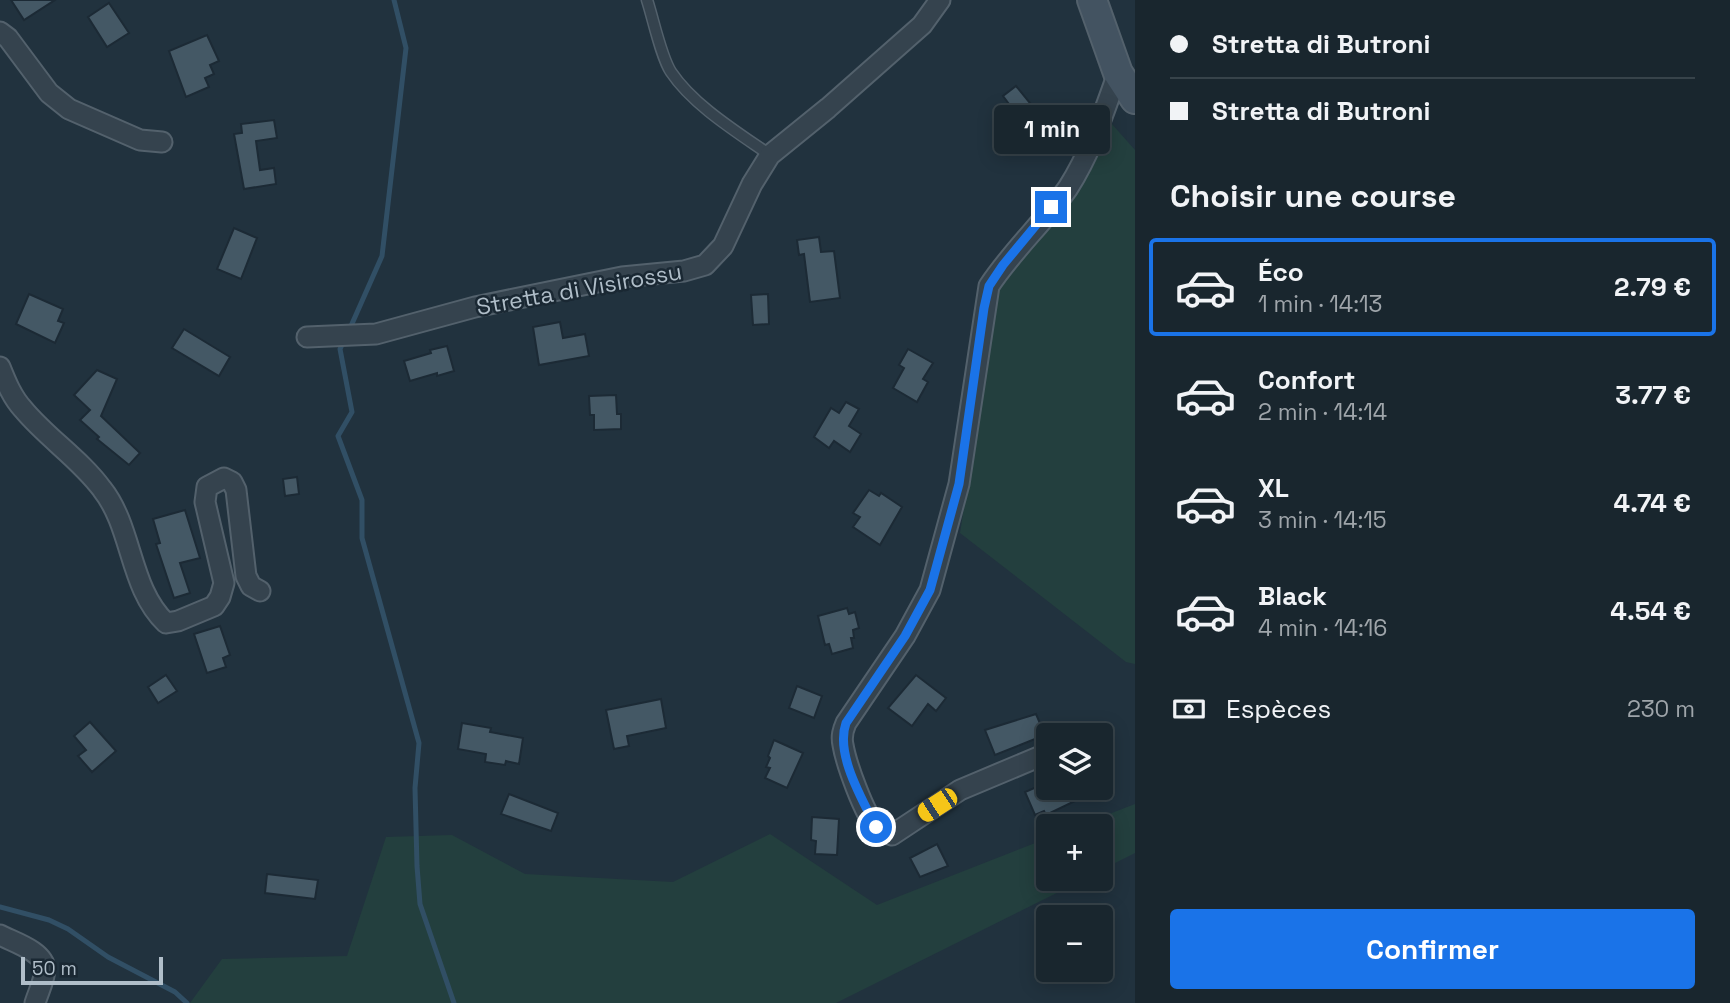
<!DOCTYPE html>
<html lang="fr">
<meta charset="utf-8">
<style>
:root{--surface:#19262e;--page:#222e36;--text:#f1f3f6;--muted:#9fa5aa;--line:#37434a;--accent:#1a73e8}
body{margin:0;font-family:"Space Grotesk",sans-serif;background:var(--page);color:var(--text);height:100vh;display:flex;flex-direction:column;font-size:26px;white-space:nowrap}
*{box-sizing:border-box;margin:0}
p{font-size:23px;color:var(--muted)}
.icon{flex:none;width:38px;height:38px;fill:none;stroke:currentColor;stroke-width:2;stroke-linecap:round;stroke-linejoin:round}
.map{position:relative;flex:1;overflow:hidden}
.details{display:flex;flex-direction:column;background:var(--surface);width:595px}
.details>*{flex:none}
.hud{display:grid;align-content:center;height:154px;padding:0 35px;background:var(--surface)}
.controls{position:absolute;left:1036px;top:723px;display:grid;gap:14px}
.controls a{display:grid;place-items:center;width:77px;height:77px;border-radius:7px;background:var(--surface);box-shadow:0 4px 18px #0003,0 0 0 2px var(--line);font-size:35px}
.scale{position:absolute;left:21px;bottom:18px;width:142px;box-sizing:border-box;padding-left:7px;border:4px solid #b0bec9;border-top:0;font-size:19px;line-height:24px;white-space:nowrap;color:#b0bec9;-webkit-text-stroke:5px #1a2833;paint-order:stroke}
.end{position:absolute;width:32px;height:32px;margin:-16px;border:9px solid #1a73e8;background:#fff;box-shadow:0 0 0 4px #fff}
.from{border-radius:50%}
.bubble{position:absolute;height:49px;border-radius:7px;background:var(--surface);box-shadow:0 4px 18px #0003,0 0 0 2px var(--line);font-size:23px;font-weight:600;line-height:49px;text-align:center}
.car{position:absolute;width:21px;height:42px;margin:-21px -10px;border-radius:9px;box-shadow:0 0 5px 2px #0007;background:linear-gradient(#f5c518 24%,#345 0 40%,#f5c518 0 76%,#345 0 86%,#f5c518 0)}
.hud b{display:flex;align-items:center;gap:24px;height:66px;font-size:26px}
.hud b+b{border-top:2px solid var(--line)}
.hud i{width:18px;height:18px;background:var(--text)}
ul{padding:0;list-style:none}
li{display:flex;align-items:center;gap:21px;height:98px;margin:0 14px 10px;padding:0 21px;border:4px solid transparent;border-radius:7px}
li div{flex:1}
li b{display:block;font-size:26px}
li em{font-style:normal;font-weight:600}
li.selected{border-color:var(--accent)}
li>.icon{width:63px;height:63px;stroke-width:1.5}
h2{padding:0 35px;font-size:32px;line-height:84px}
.pay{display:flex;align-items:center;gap:18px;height:77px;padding:0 35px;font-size:26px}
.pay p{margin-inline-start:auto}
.action{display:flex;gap:14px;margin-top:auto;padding:14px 35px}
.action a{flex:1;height:80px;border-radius:7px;background:var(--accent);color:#fff;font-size:28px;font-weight:600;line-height:80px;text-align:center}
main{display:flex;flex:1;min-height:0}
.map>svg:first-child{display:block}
.green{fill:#233f3e}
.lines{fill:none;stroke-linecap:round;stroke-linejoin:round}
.stream{stroke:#314f65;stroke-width:5}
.building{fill:#445865;stroke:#1c2a35;stroke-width:2}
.lane-casing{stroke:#53616c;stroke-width:13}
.street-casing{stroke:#53616c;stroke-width:23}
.secondary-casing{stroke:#53616c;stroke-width:32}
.lane{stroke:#35434e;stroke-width:10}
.street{stroke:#35434e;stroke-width:19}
.secondary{stroke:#435361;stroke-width:28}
.route{stroke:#1a73e8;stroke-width:9}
.labels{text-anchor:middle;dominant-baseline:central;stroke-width:5;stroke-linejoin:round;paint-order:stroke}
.street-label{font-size:23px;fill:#b0bec9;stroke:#1a2833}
</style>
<main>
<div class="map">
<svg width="1135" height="1003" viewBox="0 0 1135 1003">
<rect width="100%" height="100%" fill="#21323e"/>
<g class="green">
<path d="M1111,123L1135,150V664L1126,662L960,533L999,286L1081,185Z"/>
<path d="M1135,804V853L1101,870V826H1078Z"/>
<path d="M770,834L877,905L1048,838V878L1085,879L836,1003H190L222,959L347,956L386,837L452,835L525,874L673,882Z"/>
</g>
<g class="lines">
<g class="stream">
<path d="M351,326L382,256L406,48L394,0"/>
<path d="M342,345L340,349L352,412L338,436L362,500V538L419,743L415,788L417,866L420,904L454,1003"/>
<path d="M0,907L49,920L68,929L108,957L175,992L187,1003"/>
</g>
</g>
<g class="building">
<path d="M11,0H55L24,20Z"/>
<path d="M109,3L129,33L107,47L88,17Z"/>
<path d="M207,35L219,61L210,65L214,74L205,78L209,87L186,97L169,51Z"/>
<path d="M1016,86L1056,135L1041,147L1003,96Z"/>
<path d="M274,120L277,138L256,141L260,170L274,168L276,184L244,189L234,134L242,133L241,124Z"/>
<path d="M234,228L257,238L241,279L217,269Z"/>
<path d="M819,237L821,252L834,251L840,298L810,302L804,254L799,255L797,240Z"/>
<path d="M29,294L63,309L58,321L64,323L55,343L16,324Z"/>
<path d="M768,294L769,324L753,325L751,295Z"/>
<path d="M560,322L563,338L585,334L589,356L539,365L533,327Z"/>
<path d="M184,329L230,357L219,376L172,348Z"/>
<path d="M447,346L454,371L437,376V373L410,381L404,361L431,353L430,350Z"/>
<path d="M908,349L933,363L923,379L928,382L917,402L893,388L904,368L899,365Z"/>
<path d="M97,370L117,379L101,416L140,453L129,465L97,439L99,437L80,420L90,410L74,395Z"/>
<path d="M616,395L617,414H621V429L594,430V415H590L589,396Z"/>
<path d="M846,402L859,409L849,426L861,434L850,452L834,441L829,448L814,437L831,408L839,413Z"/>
<path d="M297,477L299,494L285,496L283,479Z"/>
<path d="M869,490L879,496L881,493L902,507L880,545L853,527L860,517L853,513Z"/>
<path d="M185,510L200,558L180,563L190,593L174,598L156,544L160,543L153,519Z"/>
<path d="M847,608L849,614L855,612L859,628L853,630L854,638H851L853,648L832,654L829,644L825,645L818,616Z"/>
<path d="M220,626L230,655L223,658L226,667L207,673L194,634Z"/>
<path d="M166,675L177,691L158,703L148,687Z"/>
<path d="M916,675L946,698L936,711L928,704L912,726L888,708Z"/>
<path d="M797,686L822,696L814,718L789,708Z"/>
<path d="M661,699L666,728L627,736L629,746L614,749L606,710Z"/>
<path d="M1036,714L1045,735L995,755L985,730Z"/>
<path d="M90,722L116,751L92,772L78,756L86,750L74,736Z"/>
<path d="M462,723L491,728L490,732L523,738L519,764L506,761L505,765L485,762L486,754L458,749Z"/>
<path d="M774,740L803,753L787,788L765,778L770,768L766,767L770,758L768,756Z"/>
<path d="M1048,782V788H1081L1075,801L1046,815L1044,811L1035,815L1025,792Z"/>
<path d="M509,794L558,813L551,831L501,814Z"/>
<path d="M812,817L839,819L837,855L815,854L816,841L811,840Z"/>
<path d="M937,844L948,866L920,877L910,858Z"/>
<path d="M267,874L318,880L315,899L265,893Z"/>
</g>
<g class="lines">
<g class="lane-casing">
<path id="lane" d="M647,0C653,18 661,57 671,72C693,105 737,132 770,155"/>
</g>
<g class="street-casing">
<g id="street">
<path d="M0,32L8,38L49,93L69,109L140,140L162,142"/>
<path d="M307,337L376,334L475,307L622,277L684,271L705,265L723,246L752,184L770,155L828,108L922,25L940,0"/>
<path d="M0,367C6,382 12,397 23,409C47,438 80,459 102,489C133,528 129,588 166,623L178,621L214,606L220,597L224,583L205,502L207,487L224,478L232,482L236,490L246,576L251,586L260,591"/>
<path d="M1048,753L960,790L892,835C886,833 881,832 877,828C864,814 846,763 843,745C841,736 843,730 846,723L905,636L930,590L959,484L989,286C1012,251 1044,222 1068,188C1091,152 1104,112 1118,73"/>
<path d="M0,935C13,942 44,951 45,969C45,979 38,993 35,1003"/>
</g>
</g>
<g class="secondary-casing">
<path id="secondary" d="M1092,0L1118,73L1135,99"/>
</g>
<use href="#lane" class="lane"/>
<use href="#street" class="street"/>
<use href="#secondary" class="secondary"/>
</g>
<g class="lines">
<path class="route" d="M876,827C862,799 835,754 846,723L905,636L930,590L959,484L984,308L989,286L1003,265L1051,207"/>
</g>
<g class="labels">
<g class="street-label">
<text transform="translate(579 289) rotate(-10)">Stretta di Visirossu</text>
</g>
</g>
</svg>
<div class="controls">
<a><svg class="icon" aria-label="layers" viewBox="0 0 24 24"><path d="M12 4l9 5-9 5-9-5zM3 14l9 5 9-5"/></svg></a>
<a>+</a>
<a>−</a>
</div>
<div class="scale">50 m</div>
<i class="end from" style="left:876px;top:827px"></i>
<i class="end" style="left:1051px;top:207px"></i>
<div class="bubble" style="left:994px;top:105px;width:116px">1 min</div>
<i class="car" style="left:937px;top:805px;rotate:237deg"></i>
</div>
<section class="details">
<div class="hud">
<b><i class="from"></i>Stretta di Butroni</b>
<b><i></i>Stretta di Butroni</b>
</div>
<h2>Choisir une course</h2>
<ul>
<li class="selected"><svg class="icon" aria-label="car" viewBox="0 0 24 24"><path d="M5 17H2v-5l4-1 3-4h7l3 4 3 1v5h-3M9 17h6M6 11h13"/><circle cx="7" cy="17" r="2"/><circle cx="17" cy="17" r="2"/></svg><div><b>Éco</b><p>1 min · 14:13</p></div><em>2.79 €</em></li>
<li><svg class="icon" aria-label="car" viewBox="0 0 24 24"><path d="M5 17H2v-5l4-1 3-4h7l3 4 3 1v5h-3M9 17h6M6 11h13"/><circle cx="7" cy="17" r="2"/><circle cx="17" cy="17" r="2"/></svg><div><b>Confort</b><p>2 min · 14:14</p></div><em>3.77 €</em></li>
<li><svg class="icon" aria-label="car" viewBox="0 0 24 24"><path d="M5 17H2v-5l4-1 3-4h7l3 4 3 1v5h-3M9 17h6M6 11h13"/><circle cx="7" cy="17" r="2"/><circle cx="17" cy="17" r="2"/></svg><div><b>XL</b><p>3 min · 14:15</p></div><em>4.74 €</em></li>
<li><svg class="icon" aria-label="car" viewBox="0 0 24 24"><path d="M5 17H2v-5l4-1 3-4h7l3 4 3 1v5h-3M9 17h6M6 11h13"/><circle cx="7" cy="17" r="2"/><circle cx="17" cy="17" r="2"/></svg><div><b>Black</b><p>4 min · 14:16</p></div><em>4.54 €</em></li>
</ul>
<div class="pay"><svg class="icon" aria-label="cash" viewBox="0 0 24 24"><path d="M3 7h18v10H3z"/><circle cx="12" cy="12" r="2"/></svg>Espèces<p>230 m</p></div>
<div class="action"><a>Confirmer</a></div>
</section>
</main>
